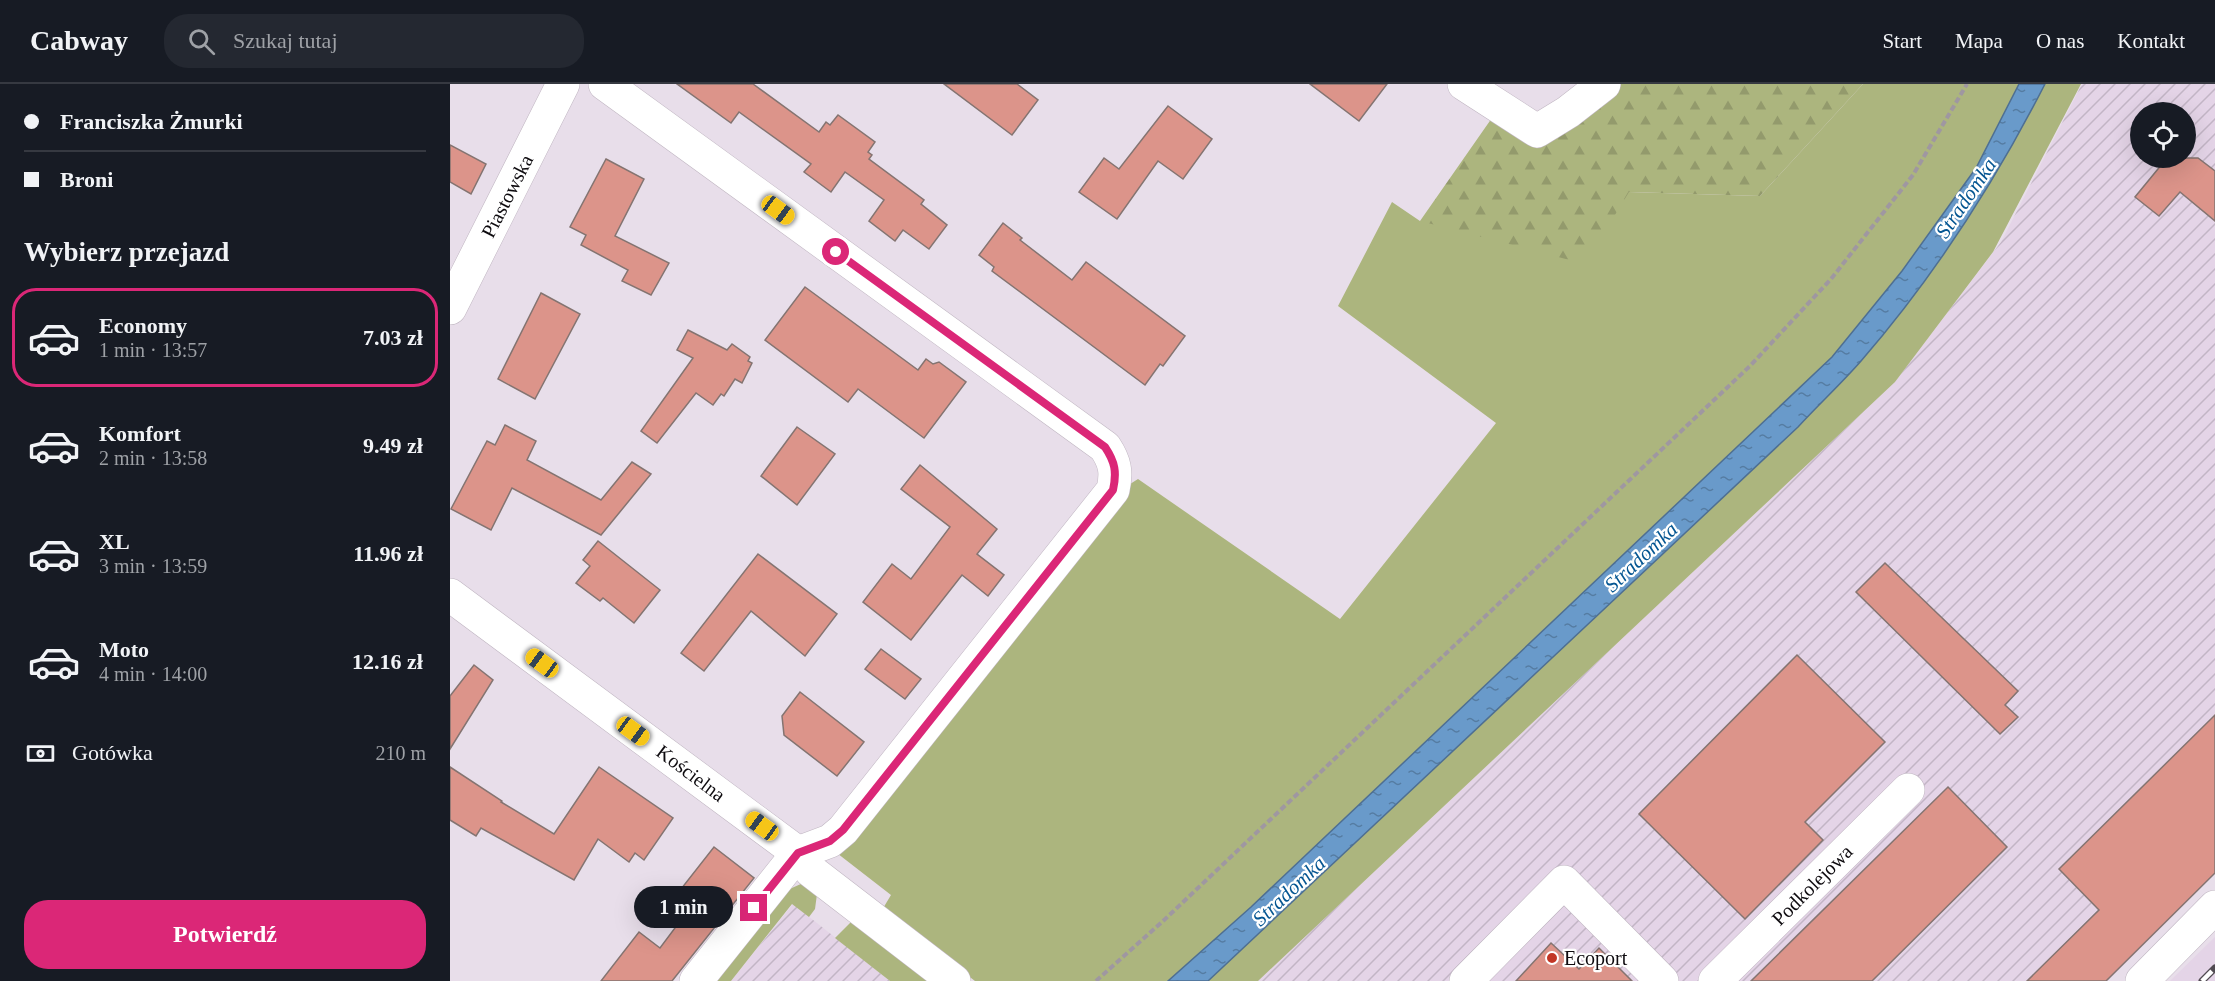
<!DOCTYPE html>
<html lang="pl">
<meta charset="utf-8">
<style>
:root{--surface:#171b24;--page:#242831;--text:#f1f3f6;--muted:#9ea1a6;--line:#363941;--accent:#db2777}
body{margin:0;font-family:"Times New Roman",serif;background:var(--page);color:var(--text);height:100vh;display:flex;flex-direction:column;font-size:22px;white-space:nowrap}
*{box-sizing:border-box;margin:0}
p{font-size:20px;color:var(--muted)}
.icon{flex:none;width:33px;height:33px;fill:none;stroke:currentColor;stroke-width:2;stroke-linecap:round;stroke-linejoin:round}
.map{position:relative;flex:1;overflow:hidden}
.panel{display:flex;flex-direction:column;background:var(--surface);width:450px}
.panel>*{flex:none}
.guide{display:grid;align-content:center;height:132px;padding:0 24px;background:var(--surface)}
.tools{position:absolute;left:1680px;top:18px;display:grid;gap:12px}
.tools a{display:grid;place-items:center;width:66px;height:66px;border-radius:50%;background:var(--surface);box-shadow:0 6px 24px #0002;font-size:30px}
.end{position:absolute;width:27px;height:27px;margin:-14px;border:8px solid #db2777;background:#fff;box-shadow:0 0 0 3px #fff}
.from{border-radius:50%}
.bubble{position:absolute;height:42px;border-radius:21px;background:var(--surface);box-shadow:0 6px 24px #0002;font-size:20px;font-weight:600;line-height:42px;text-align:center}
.car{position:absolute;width:18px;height:36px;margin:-18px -9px;border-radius:8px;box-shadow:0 0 4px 2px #0007;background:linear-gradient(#f5c518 24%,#345 0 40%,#f5c518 0 76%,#345 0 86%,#f5c518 0)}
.guide b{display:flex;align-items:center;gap:21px;height:57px;font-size:22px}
.guide b+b{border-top:2px solid var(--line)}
.guide i{width:15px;height:15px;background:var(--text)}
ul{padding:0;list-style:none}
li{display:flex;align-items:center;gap:18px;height:99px;margin:0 12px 9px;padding:0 12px;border:3px solid transparent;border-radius:24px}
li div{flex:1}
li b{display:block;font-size:22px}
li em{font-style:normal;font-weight:600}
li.active{border-color:var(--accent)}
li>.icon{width:54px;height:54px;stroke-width:1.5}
h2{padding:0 24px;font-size:27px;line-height:72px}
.pay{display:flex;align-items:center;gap:15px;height:66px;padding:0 24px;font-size:22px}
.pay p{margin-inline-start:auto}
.primary-button{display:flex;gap:12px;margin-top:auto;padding:12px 24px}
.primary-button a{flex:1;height:69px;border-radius:24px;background:var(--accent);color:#fff;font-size:24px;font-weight:600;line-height:69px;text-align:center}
header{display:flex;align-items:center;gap:36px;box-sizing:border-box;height:84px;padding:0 30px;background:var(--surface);border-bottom:2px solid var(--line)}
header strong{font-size:28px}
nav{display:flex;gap:33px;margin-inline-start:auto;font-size:21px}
.search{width:420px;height:54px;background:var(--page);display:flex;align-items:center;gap:15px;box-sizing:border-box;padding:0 21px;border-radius:24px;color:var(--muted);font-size:22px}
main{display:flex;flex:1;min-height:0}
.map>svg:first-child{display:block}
.built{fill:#e4d4e7}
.industrial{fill:url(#industrial-furrows);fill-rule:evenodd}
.grass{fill:#acb57e}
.forest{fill:url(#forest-firs)}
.water{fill:url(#water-ripples);stroke:#4e6f92;stroke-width:1.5}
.building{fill:#dc948a;stroke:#847471;stroke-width:1.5}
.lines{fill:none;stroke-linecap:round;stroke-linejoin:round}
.minor-casing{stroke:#c0b6c2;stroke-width:34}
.path{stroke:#9f97a1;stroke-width:4;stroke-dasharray:6 3;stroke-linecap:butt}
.minor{stroke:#fff;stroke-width:33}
.rail-casing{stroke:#514b52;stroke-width:7}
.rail{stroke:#fff;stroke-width:4.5;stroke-dasharray:14;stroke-linecap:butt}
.route{stroke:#db2777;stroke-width:8}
.poi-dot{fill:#c23625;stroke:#fff;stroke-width:2}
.labels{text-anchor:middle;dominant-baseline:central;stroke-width:4.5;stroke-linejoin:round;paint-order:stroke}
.street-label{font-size:20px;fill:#0e0b0f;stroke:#fff}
.poi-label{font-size:20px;fill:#0e0b0f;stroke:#fff;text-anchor:start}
.water-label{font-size:21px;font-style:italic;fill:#055692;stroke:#fff}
</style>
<header>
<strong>Cabway</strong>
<div class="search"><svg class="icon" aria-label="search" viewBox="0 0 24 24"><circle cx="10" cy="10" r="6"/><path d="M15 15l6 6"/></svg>Szukaj tutaj</div>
<nav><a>Start</a><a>Mapa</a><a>O nas</a><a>Kontakt</a></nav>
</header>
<main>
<section class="panel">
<div class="guide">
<b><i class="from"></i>Franciszka Żmurki</b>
<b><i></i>Broni</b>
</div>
<h2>Wybierz przejazd</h2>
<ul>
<li class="active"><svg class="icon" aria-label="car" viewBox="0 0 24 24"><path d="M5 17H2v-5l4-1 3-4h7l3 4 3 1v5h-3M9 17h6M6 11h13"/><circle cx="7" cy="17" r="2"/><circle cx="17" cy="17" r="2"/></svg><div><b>Economy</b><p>1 min · 13:57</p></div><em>7.03 zł</em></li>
<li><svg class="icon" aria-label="car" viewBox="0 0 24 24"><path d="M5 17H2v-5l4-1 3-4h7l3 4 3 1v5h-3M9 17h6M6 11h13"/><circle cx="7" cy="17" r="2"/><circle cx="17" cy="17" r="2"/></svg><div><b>Komfort</b><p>2 min · 13:58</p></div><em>9.49 zł</em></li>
<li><svg class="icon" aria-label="car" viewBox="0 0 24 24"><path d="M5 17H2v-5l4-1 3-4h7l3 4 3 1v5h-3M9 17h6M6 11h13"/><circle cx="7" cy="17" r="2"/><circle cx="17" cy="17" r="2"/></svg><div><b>XL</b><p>3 min · 13:59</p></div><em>11.96 zł</em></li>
<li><svg class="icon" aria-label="car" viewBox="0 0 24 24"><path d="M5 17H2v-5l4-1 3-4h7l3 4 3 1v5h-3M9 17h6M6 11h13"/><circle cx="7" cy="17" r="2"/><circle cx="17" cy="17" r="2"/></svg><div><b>Moto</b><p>4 min · 14:00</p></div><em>12.16 zł</em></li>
</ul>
<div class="pay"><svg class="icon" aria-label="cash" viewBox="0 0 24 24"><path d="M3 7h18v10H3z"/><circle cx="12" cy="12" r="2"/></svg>Gotówka<p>210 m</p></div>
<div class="primary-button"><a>Potwierdź</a></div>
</section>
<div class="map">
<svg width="1765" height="897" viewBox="0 0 1765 897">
<defs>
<pattern id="industrial-furrows" width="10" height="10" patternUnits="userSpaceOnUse" patternTransform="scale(1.5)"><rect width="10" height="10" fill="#e4d4e7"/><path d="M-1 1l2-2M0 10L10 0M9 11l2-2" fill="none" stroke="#c2b5c5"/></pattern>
<pattern id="forest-firs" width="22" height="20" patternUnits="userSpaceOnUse" patternTransform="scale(1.5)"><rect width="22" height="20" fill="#acb57e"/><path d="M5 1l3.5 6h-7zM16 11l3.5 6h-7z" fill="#939a6c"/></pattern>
<pattern id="water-ripples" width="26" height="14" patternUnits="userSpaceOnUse" patternTransform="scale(1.5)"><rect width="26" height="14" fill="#699aca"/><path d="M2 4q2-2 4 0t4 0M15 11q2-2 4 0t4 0" fill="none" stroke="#557ca2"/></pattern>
</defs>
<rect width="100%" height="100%" fill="#e8deea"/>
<path class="built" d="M1765,853V897H1720Z"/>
<g class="industrial">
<path d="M1632,0H1765V790L1658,897H808L1445,298L1551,158ZM1690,28H1736V74H1690Z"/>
<path d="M343,820L440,897H281Z"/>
</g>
<g class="grass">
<path d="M1413,0H1631L1543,168L1445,298L808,897H525L432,826L441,811L383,766L677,402L688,395L890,535L1046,339L888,222L942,118L970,137L1179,108L1310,112Z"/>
<path d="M353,799L367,810L365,825L359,833L342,820L281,897H260L333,808Z"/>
<path d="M402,837L481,897H440L385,854Z"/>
</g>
<path class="forest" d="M1164,0H1413L1310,112L1179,108L1135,180L970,137L1044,31L1089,58Z"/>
<path class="water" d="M1569,0H1595C1545,98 1483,194 1411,277C1391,300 1368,321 1348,343L758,897H718L801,823L1382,273L1452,187L1526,84Z"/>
<g class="building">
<path d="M227,0H303L369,48L376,38L380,41L388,31L425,58L418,68L422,71L419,75L474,116L471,120L497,141L479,165L453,146L445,157L419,137L434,116L395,88L381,108L354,88L361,80L289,28L281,39Z"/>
<path d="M494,0H567L588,16L562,51Z"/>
<path d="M860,0H937L909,37Z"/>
<path d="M718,22L762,55L733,95L708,77L667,135L629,108L654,74L669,85Z"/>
<path d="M0,61L36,80L21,110L0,98Z"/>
<path d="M1717,74H1748L1765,87V137L1730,108L1709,132L1685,113Z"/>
<path d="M156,75L194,95L165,152L219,179L201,211L172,197L178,186L131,161L136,151L120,143Z"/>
<path d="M553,139L572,154L570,156L622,196L636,178L735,252L713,282L710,280L695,301L542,187L544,183L529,171Z"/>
<path d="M355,203L468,286L476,275L483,280L489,278L516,298L474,354L408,305L398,318L315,256Z"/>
<path d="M91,209L130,230L85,315L48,295Z"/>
<path d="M238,246L277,266L282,260L300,273L298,277L302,279L292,299L285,295L274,312L271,310L263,321L246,309L207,359L191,347L243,274L227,266Z"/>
<path d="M55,341L86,357L77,376L151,416L182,378L201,390L151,451L62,404L41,446L1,425L37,357L45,361Z"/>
<path d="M347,343L385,370L347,421L311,392Z"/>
<path d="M470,381L547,445L527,470L554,491L538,512L512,491L461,556L413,518L442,480L461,495L500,443L451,405Z"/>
<path d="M148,457L210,506L184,539L153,514L150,517L126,499L140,482L133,476Z"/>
<path d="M308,470L387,530L355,572L301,527L254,587L231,569Z"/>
<path d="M1435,479L1568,607L1555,621L1568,633L1550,650L1406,508Z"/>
<path d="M431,565L471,595L455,615L415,585Z"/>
<path d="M1347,571L1435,658L1355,738L1373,756L1295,835L1189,730Z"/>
<path d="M24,581L43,596L0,665V612Z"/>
<path d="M350,608L414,658L387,692L334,651L332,632Z"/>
<path d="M1765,631V789L1656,897H1577L1649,826L1609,785Z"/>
<path d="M0,683L52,717L51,718L104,750L149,683L223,734L194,776L185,769L179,778L148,755L124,796L31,744L26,752L0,736Z"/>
<path d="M1498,703L1557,763L1422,897H1301Z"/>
<path d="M264,763L304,794L222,897H151L189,848L210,864L246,816L231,805Z"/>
<path d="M1101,859L1129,885L1149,864L1182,897H1066Z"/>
</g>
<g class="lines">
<g class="minor-casing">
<g id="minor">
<path d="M155,0L655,363C665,378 667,388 663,406L393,746L380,757L348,769"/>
<path d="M1014,0L1087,47L1118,28L1154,0"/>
<path d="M0,224L113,0"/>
<path d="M0,511L348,769L361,787L504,897"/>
<path d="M246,897L348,769"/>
<path d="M1016,897L1114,798L1212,897"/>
<path d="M1265,897L1458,706"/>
<path d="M1692,897L1765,823"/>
</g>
</g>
<path class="path" d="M646,897L712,838L1300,282L1381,195L1463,91L1517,0"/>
<use href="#minor" class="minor"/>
<g class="rail-casing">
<path id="rail" d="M1752,897L1765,884"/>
</g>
<use href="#rail" class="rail"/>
</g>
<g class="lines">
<path class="route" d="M304,824L348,769L380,757L393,746L663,406C667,388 665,378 655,363L386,168"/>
</g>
<circle class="poi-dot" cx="1102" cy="874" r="6"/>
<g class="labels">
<g class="street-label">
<text transform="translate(57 112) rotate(-63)">Piastowska</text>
<text transform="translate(241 689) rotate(37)">Kościelna</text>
<text transform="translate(1362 801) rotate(-45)">Podkolejowa</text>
</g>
<g class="poi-label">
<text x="1114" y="874">Ecoport</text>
</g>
<g class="water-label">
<text transform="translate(1516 114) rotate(-56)">Stradomka</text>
<text transform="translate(1191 473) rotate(-43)">Stradomka</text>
<text transform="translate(839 807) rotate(-43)">Stradomka</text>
</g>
</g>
</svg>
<div class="tools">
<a><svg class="icon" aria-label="locate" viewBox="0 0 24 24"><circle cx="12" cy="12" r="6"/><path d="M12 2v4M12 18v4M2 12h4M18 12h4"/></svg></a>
</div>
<i class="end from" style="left:386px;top:168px"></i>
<i class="end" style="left:304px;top:824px"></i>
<div class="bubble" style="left:184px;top:802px;width:99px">1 min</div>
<i class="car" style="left:328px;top:126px;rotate:126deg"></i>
<i class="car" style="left:92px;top:579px;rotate:306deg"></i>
<i class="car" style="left:183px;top:647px;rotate:126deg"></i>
<i class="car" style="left:312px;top:742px;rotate:306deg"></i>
</div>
</main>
